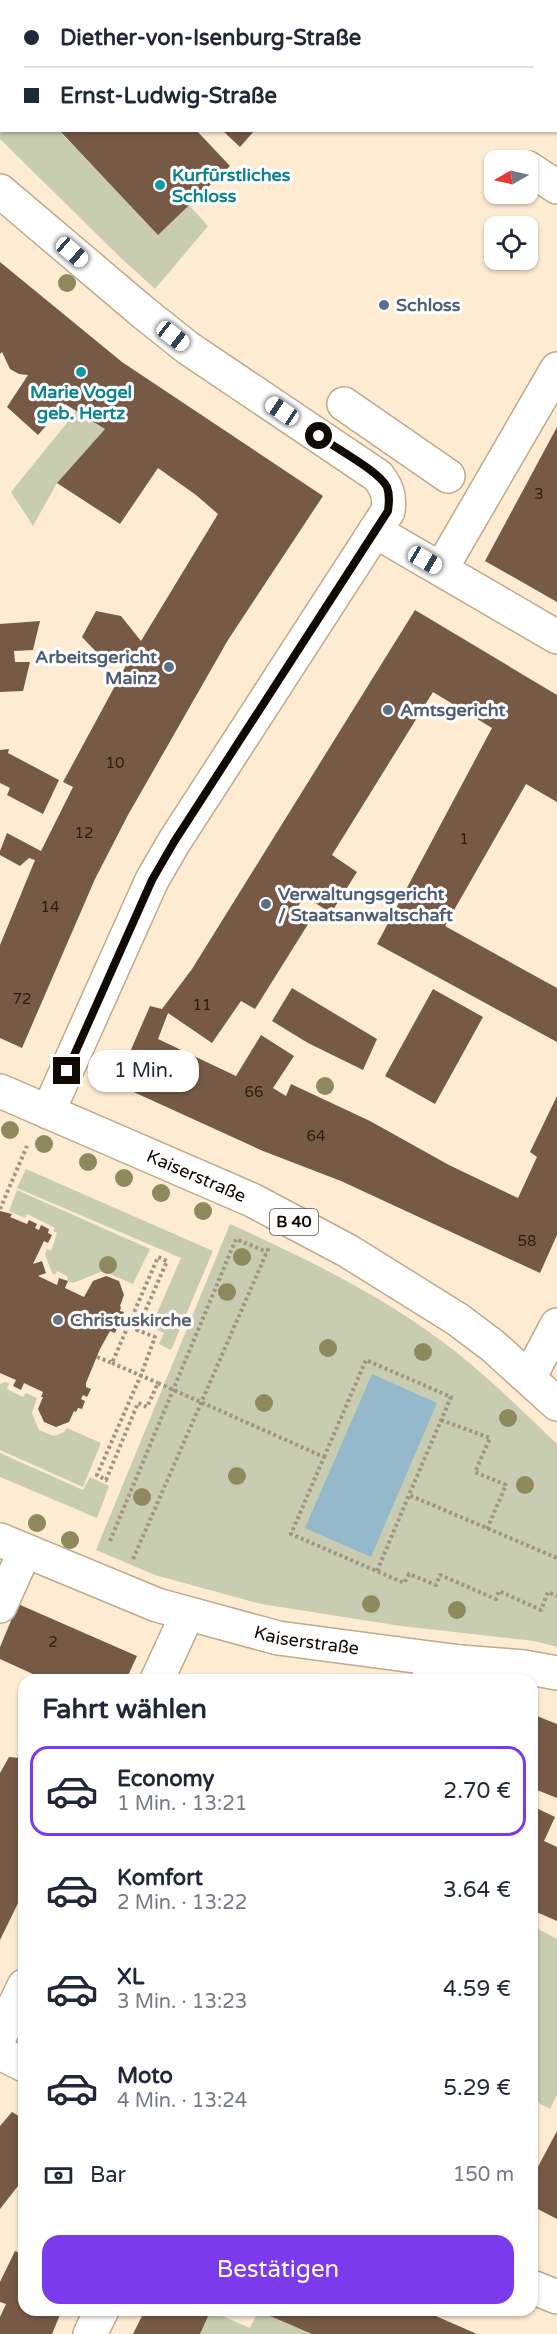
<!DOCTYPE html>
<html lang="de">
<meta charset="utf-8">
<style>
:root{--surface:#fff;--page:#f6f6f7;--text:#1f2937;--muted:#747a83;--line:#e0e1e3;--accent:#7c3aed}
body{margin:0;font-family:"Varela Round",sans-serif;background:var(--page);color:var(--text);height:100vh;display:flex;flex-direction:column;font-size:22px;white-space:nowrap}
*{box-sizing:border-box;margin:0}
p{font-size:20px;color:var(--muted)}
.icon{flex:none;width:33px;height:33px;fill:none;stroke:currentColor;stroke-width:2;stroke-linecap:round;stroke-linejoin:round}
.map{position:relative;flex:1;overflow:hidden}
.drawer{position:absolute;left:18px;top:1674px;width:520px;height:642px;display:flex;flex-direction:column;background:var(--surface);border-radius:18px;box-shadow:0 2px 4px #0004}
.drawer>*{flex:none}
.top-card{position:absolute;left:0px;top:0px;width:558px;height:132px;box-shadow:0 2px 4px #0004;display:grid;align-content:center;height:132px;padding:0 24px;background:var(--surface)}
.needle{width:39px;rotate:261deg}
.controls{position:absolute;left:484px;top:150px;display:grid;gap:12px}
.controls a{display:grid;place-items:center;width:54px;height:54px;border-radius:12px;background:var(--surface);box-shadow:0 2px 4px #0004;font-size:30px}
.end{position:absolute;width:27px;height:27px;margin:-14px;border:8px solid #110a02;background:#fff;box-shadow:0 0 0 3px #fff}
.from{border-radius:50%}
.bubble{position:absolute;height:42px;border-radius:18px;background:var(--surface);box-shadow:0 2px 4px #0004;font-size:20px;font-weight:600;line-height:42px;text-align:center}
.car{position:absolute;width:18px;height:36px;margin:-18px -9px;border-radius:8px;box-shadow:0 0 4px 2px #0007;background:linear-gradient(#fff 24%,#345 0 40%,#fff 0 76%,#345 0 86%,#fff 0)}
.top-card b{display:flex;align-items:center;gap:21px;height:57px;font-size:22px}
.top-card b+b{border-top:2px solid var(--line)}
.top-card i{width:15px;height:15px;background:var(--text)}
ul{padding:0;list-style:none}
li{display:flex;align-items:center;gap:18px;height:90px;margin:0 12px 9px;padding:0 12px;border:3px solid transparent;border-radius:18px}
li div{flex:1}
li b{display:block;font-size:22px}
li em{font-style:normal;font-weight:600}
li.active{border-color:var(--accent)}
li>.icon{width:54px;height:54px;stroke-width:1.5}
h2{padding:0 24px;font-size:27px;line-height:72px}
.pay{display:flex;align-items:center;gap:15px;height:66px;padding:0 24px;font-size:22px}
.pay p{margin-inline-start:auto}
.cta{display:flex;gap:12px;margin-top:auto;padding:12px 24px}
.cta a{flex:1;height:69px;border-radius:18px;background:var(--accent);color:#fff;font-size:24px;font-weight:600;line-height:69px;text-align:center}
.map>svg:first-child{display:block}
.green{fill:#c8cdb2}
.water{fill:#94b9cb}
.building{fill:#765a46}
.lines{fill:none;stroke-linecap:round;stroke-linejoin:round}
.minor-casing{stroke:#beaa8c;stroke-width:36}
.major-casing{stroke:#beaa8c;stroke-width:36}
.path{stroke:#a19481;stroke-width:4;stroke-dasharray:3 3;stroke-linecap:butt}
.minor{stroke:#fff;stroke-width:33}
.major{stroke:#fff;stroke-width:33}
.tree{fill:#8f8a5e}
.route{stroke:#110a02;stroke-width:8}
.culture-dot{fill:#0f9aa8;stroke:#fff;stroke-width:2}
.service-dot{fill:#5c6f8a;stroke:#fff;stroke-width:2}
.worship-dot{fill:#6b7280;stroke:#fff;stroke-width:2}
.labels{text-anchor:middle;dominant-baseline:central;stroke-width:6;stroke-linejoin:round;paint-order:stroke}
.number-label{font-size:15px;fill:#2a1e13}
.shield{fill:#fff;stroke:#58544e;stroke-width:1.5}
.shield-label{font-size:16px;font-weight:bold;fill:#110a02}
.culture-label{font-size:18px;font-weight:bold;fill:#0d838f;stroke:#fff;text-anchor:start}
.service-label{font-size:18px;font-weight:bold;fill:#4e5e75;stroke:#fff;text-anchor:start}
.street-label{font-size:18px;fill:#110a02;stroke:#fff}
.worship-label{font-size:18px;font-weight:bold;fill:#5b616d;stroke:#fff;text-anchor:start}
</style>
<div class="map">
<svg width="557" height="2334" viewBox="0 0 557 2334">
<rect width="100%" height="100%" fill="#fdecd2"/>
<g class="green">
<path d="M0,69L2,130L59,131L158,234L189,205L208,226L155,289L122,259L0,139Z"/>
<path d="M79,408L105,429L57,483L33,526L11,492Z"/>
<path d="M26,1169L213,1251L171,1350L159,1344L164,1333L151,1327L181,1258L17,1188Z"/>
<path d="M17,1190L150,1249L133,1284L103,1271L73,1283L68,1281L67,1276L57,1271L55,1275L52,1273L45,1254L47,1249L51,1251L57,1233L53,1231L55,1228L27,1214L25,1218L9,1211Z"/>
<path d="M230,1224C306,1258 391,1300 456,1352C491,1380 524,1412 557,1444V1647L534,1641L401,1626L261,1604L155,1575L96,1550Z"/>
<path d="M5,1382L9,1383L7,1389L23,1397L26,1393L37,1398L32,1413L39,1430L54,1436L64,1432L67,1428L101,1443L83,1487L0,1450V1384Z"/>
<path d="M0,1453L83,1490L90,1477L109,1486L97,1518L0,1477Z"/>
<path d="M533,1926L557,1939V2095L550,2109L533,2100Z"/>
<path d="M211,2311L250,2328L258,2311L312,2334H200Z"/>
</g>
<path class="water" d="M372,1374L437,1403L371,1557L305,1528Z"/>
<g class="building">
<path d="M59,130H196L230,166L158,235Z"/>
<path d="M222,130H255L240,147Z"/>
<path d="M0,262L122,362L323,496L228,640L128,815L95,879L22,1048L0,1038V945L35,860L29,858L20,866L0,855V851L7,833L41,851L73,787L63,782L129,660L101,657L82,637L96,611L121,616L141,641L218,514L196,495L158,468L120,524L57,483L105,429L65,404L38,435L7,407L28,375L19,374L10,369L2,352L0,354Z"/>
<path d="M557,427V602L485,561Z"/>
<path d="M415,610L557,695V802L526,784L445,926L557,988V1042L377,944L492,728L433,692L332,855L357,872L331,913L304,896L295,912L310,921L255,1009L241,1001L212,1043L168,1013L158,1039L236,1076L261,1035L294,1056L273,1088L286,1096L291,1084L370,1121L449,1165L518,1198L537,1157L530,1152L557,1096V1235L540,1273L341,1181L263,1151L116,1084L150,1006L162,1009L192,969Z"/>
<path d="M40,621L33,650L14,651L15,662H30L23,691L0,692V624Z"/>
<path d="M9,749L8,753L59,780L43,814L7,795L10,788L0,783V750Z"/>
<path d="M292,988L377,1039L363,1070L308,1043L272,1021Z"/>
<path d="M433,989L483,1017L435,1104L385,1076Z"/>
<path d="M0,1211L12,1214L10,1217L27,1224L29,1220L37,1224L35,1228L39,1230L41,1225L49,1229L48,1233L52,1235L48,1243L44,1241L33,1264L42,1261L46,1273L38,1276L57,1285L59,1278L68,1281L65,1288L84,1297L93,1281L106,1276L119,1281L124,1295L120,1306L121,1307L120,1311L124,1312L120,1321L116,1319L114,1323L118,1325L115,1333L110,1331L100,1349L86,1383V1387L91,1389L87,1397L83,1395L81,1399L85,1401L82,1409L78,1408L76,1412L74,1411L69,1422L56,1427L44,1422L38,1409L43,1397H41L43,1392L24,1383L21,1390L13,1386L16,1380L0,1373Z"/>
<path d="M18,1604L137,1656L126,1680H46L0,1659V1647Z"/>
<path d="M532,1714L557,1724V1798L532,1788Z"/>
<path d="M24,1750V1891L0,1940V1773L9,1757L20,1758Z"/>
<path d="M532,1806L555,1817L544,1841L557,1847V1921L532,1910Z"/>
<path d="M12,2112L24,2119V2188L18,2186L0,2209V2126Z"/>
<path d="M557,2131V2219L532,2206V2178Z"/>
<path d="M15,2251L24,2255V2310H62L52,2334H0V2317L6,2304L0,2302V2282Z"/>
<path d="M145,2310H211L200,2334H133Z"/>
<path d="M256,2310H422L477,2334H312Z"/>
</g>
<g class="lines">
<g class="minor-casing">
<g id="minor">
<path d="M528,168L557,187"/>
<path d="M0,191L144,313L188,348L378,476C387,488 390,495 388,511L174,842L152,880L48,1112"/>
<path d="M344,404L448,476"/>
<path d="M375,531L557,637"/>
<path d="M441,569L557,369"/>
<path d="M529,1378L557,1325"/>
<path d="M0,1606L25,1551"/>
<path d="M157,1680L187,1615"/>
<path d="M428,1680L460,1662"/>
<path d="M0,2036L24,1986"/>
<path d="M0,2053L24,2065"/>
<path d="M532,2287L557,2297"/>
<path d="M90,2334L102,2310"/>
</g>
</g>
<g class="major-casing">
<g id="major">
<path id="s1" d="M0,1091L252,1200L348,1251L457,1319L493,1346L557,1404"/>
<path id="s2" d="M0,1540L157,1605L278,1638L460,1662L524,1667L557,1673"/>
</g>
</g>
<g class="path">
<path d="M0,91L2,89"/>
<path d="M0,1209L27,1146"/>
<path d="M97,1357L112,1363L158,1257L167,1261L137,1330L155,1337L141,1375L97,1475L106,1480L138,1403L147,1407L158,1383L324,1457L291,1534L404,1583L409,1574L436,1585L440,1575L496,1599L499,1591L541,1610L548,1592L557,1596"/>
<path d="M112,1363L158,1383"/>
<path d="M441,1420L490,1438L475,1472L506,1485L487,1529"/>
<path d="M324,1457L366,1360L451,1397L409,1495"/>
<path d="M110,1541L236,1239L267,1252"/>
<path d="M133,1559L269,1247"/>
<path d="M377,1571L409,1495L557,1558"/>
</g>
<use href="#minor" class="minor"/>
<use href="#major" class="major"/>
</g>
<g class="tree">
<circle cx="67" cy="283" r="9"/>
<circle cx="325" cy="1086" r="9"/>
<circle cx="10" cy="1130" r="9"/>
<circle cx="44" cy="1144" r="9"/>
<circle cx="88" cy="1162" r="9"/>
<circle cx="124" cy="1178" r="9"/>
<circle cx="161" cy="1193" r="9"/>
<circle cx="203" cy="1211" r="9"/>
<circle cx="242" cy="1257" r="9"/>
<circle cx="108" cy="1265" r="9"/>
<circle cx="227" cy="1292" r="9"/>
<circle cx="328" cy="1348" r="9"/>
<circle cx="423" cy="1352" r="9"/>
<circle cx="264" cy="1403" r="9"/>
<circle cx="508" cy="1418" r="9"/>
<circle cx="237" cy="1476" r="9"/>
<circle cx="525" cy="1485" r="9"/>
<circle cx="142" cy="1497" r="9"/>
<circle cx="37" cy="1523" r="9"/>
<circle cx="70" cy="1540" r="9"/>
<circle cx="371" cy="1604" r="9"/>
<circle cx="457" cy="1610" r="9"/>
</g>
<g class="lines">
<path class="route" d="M67,1071L152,880L174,842L388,511C389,503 390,495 387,487C379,471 335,448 319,436"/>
</g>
<g class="culture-dot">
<circle cx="160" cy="185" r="6"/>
<circle cx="81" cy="372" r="6"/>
</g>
<g class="service-dot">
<circle cx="384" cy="305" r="6"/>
<circle cx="169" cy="667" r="6"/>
<circle cx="388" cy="710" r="6"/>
<circle cx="266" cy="904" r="6"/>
</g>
<circle class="worship-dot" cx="58" cy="1320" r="6"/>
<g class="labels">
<g class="number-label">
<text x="539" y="494">3</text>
<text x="115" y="763">10</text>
<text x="84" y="833">12</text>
<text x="464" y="839">1</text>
<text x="50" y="907">14</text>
<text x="22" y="999">72</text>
<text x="202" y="1005">11</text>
<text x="254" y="1092">66</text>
<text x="316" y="1136">64</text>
<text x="527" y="1241">58</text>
<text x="53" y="1642">2</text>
</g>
<rect class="shield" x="270" y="1209" width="48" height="26" rx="4.5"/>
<g class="shield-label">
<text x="294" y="1222">B 40</text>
</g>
<g class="culture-label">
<text x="172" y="175">Kurfürstliches<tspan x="172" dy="21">Schloss</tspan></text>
<text x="81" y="392" text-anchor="middle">Marie Vogel<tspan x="81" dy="21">geb. Hertz</tspan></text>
</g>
<g class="service-label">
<text x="396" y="305">Schloss</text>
<text x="157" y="657" text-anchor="end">Arbeitsgericht<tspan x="157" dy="21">Mainz</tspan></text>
<text x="400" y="710">Amtsgericht</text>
<text x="278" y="894">Verwaltungsgericht<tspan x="278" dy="21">/ Staatsanwaltschaft</tspan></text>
</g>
<g class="street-label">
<text stroke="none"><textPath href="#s1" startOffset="214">Kaiserstraße</textPath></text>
<text stroke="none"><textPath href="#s2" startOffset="324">Kaiserstraße</textPath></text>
</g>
<g class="worship-label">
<text x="70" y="1320">Christuskirche</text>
</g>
</g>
</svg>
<div class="controls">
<a><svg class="needle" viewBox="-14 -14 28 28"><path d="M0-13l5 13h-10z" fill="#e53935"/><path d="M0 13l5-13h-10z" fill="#747a83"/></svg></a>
<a><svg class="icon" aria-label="locate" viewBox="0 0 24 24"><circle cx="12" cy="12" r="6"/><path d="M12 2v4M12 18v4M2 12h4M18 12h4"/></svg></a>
</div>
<i class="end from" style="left:319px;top:436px"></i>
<i class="end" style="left:67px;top:1071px"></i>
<div class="bubble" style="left:88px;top:1050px;width:111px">1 Min.</div>
<i class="car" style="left:72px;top:252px;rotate:131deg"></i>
<i class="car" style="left:173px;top:336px;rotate:128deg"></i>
<i class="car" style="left:282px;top:411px;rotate:304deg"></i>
<i class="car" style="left:425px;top:560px;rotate:120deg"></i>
<div class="top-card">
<b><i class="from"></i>Diether-von-Isenburg-Straße</b>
<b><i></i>Ernst-Ludwig-Straße</b>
</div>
<section class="drawer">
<h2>Fahrt wählen</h2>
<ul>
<li class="active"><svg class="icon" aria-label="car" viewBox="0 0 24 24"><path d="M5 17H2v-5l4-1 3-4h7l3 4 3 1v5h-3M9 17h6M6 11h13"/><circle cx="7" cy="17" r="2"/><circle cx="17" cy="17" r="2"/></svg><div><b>Economy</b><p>1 Min. · 13:21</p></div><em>2.70 €</em></li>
<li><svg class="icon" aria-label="car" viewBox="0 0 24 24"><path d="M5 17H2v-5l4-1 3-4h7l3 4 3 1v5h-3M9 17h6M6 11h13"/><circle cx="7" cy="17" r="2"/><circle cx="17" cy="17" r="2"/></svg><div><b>Komfort</b><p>2 Min. · 13:22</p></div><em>3.64 €</em></li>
<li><svg class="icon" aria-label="car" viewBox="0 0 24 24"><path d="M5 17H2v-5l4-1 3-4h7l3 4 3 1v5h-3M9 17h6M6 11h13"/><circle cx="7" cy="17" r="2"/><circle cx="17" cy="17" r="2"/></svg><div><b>XL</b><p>3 Min. · 13:23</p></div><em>4.59 €</em></li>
<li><svg class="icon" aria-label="car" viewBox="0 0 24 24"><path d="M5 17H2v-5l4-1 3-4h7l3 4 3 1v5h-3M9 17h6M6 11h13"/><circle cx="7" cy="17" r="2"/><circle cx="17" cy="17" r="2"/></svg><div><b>Moto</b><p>4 Min. · 13:24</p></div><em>5.29 €</em></li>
</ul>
<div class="pay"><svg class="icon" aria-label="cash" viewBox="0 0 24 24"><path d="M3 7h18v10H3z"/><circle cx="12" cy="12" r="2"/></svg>Bar<p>150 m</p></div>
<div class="cta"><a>Bestätigen</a></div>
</section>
</div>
